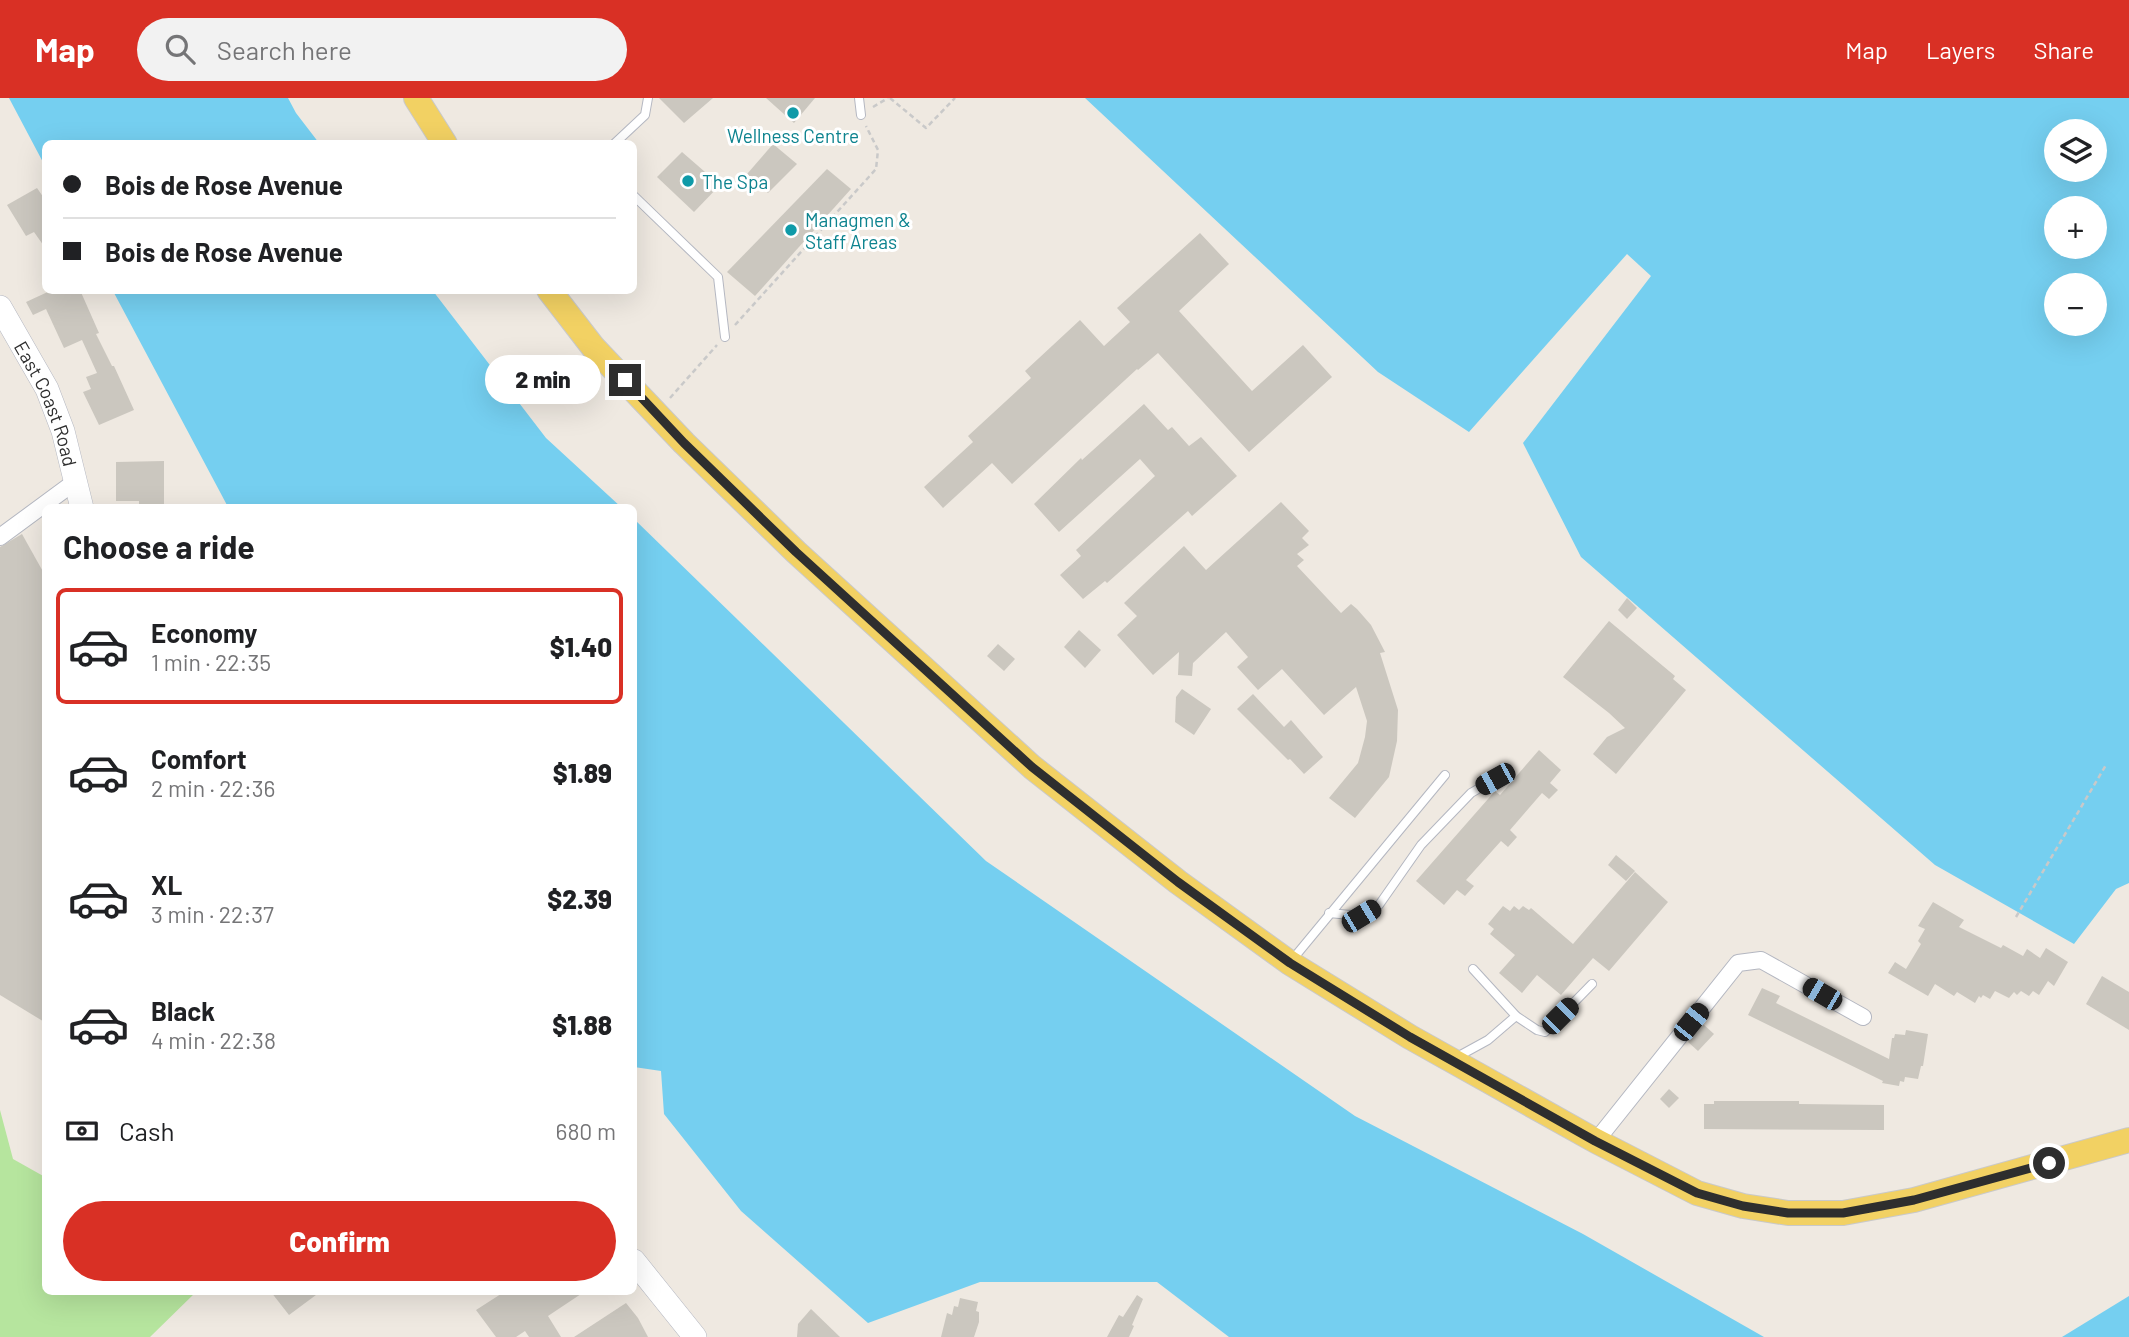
<!DOCTYPE html>
<meta charset="utf-8">
<style>
:root{--surface:#fff;--page:#f2f2f2;--text:#202124;--muted:#757577;--line:#e0e0e0;--accent:#d93025}
body{margin:0;font-family:Barlow,sans-serif;background:var(--page);color:var(--text);height:100vh;display:flex;flex-direction:column;font-size:26px;white-space:nowrap}
*{box-sizing:border-box;margin:0}
p{font-size:23px;color:var(--muted)}
.icon{flex:none;width:38px;height:38px;fill:none;stroke:currentColor;stroke-width:2;stroke-linecap:round;stroke-linejoin:round}
.map{position:relative;flex:1;overflow:hidden}
.side{position:absolute;left:42px;top:406px;width:595px;height:791px;display:flex;flex-direction:column;background:var(--surface);border-radius:10px;box-shadow:0 7px 28px #0002}
.side>*{flex:none}
.guide{position:absolute;left:42px;top:42px;width:595px;height:154px;border-radius:10px;box-shadow:0 7px 28px #0002;display:grid;align-content:center;height:154px;padding:0 21px;background:var(--surface)}
.fabs{position:absolute;left:2044px;top:21px;display:grid;gap:14px}
.fabs a{display:grid;place-items:center;width:63px;height:63px;border-radius:50%;background:var(--surface);box-shadow:0 7px 28px #0002;font-size:35px}
.end{position:absolute;width:32px;height:32px;margin:-16px;border:9px solid #2e2e2e;background:#fff;box-shadow:0 0 0 4px #fff}
.from{border-radius:50%}
.bubble{position:absolute;height:49px;border-radius:24px;background:var(--surface);box-shadow:0 7px 28px #0002;font-size:23px;font-weight:800;line-height:49px;text-align:center}
.car{position:absolute;width:21px;height:42px;margin:-21px -10px;border-radius:9px;box-shadow:0 0 5px 2px #0007;background:linear-gradient(#222 24%,#8ab4d8 0 40%,#222 0 76%,#8ab4d8 0 86%,#222 0)}
.guide b{display:flex;align-items:center;gap:24px;height:66px;font-size:26px}
.guide b+b{border-top:2px solid var(--line)}
.guide i{width:18px;height:18px;background:var(--text)}
ul{padding:0;list-style:none}
li{display:flex;align-items:center;gap:21px;height:116px;margin:0 14px 10px;padding:0 7px;border:4px solid transparent;border-radius:10px}
li div{flex:1}
li b{display:block;font-size:26px}
li em{font-style:normal;font-weight:800}
li.selected{border-color:var(--accent)}
li>.icon{width:63px;height:63px;stroke-width:1.5}
h2{padding:0 21px;font-size:32px;line-height:84px}
.pay{display:flex;align-items:center;gap:18px;height:77px;padding:0 21px;font-size:26px}
.pay p{margin-inline-start:auto}
.cta{display:flex;gap:14px;margin-top:auto;padding:14px 21px}
.cta a{flex:1;height:80px;border-radius:42px;background:var(--accent);color:#fff;font-size:28px;font-weight:800;line-height:80px;text-align:center}
header{display:flex;align-items:center;gap:42px;box-sizing:border-box;height:98px;padding:0 35px;background:var(--accent);color:#fff}
header strong{font-size:33px}
nav{display:flex;gap:38px;margin-inline-start:auto;font-size:24px}
.search{width:490px;height:63px;background:var(--page);display:flex;align-items:center;gap:18px;box-sizing:border-box;padding:0 24px;border-radius:38px;color:var(--muted);font-size:26px}
.map>svg:first-child{display:block}
.green{fill:#b6e59e}
.water{fill:#75cff0;fill-rule:evenodd}
.building{fill:#cbc7bf}
.lines{fill:none;stroke-linecap:round;stroke-linejoin:round}
.lane-casing{stroke:#b4b7c1;stroke-width:10}
.street-casing{stroke:#b4b7c1;stroke-width:18}
.secondary-casing{stroke:#b4b7c1;stroke-width:24}
.primary-casing{stroke:#c9c9c9;stroke-width:26}
.path{stroke:#c9c9c9;stroke-width:2.5;stroke-dasharray:5 3.5;stroke-linecap:butt}
.lane{stroke:#fff;stroke-width:8}
.street{stroke:#fff;stroke-width:16}
.secondary{stroke:#fff;stroke-width:23}
.primary{stroke:#f2d163;stroke-width:24}
.route{stroke:#2e2e2e;stroke-width:9}
.culture-dot{fill:#0f9aa8;stroke:#fff;stroke-width:2.5}
.labels{text-anchor:middle;dominant-baseline:central;stroke-width:6;stroke-linejoin:round;paint-order:stroke}
.culture-label{font-size:19px;fill:#0d838f;stroke:#fff;text-anchor:start}
.street-label{font-size:19px;fill:#2e2e2e;stroke:#fff}
</style>
<header>
<strong>Map</strong>
<div class="search"><svg class="icon" aria-label="search" viewBox="0 0 24 24"><circle cx="10" cy="10" r="6"/><path d="M15 15l6 6"/></svg>Search here</div>
<nav><a>Map</a><a>Layers</a><a>Share</a></nav>
</header>
<div class="map">
<svg width="2129" height="1239" viewBox="0 0 2129 1239">
<rect width="100%" height="100%" fill="#efe9e1"/>
<path class="green" d="M0,1012L13,1061L45,1079L46,1194H196L150,1239H0Z"/>
<g class="water">
<path d="M9,0H288L296,15L319,45L46,46L45,68Z"/>
<path d="M1085,0H2129V785L2116,791L2074,846L1935,767L1581,459L1523,345L1651,178L1627,156L1469,334L1378,274ZM2095,33V72H2056V33ZM2056,110H2095V149H2056ZM2095,187V226H2056V187Z"/>
<path d="M113,193H433L546,340L621,409H228Z"/>
<path d="M634,421L986,763L1355,1018L1583,1136L1764,1239H1229L1157,1184H980L868,1225L741,1113L664,1016L661,973L634,969Z"/>
<path d="M2129,1198V1239H2062Z"/>
</g>
<g class="building">
<path d="M659,0H713L684,25Z"/>
<path d="M766,0H815L794,25Z"/>
<path d="M773,46L797,66L768,95L747,76Z"/>
<path d="M682,54L720,87L694,114L657,79Z"/>
<path d="M827,71L851,91L755,198L727,174Z"/>
<path d="M37,90L46,103V151L34,134L26,138L7,107Z"/>
<path d="M1200,135L1229,166L1179,213L1252,293L1303,247L1332,279L1249,354L1158,255L1138,272L1137,271L1012,386L992,365L943,410L924,389L973,344L968,338L1031,280L1025,273L1080,222L1104,248L1130,224L1117,210Z"/>
<path d="M52,192H80L99,235L96,236L112,268H114L134,312L99,327L83,294L91,291L86,279L97,275L82,242L64,250L46,211L33,217L26,204Z"/>
<path d="M1144,306L1168,332L1172,329L1189,348L1201,339L1237,378L1192,418L1188,413L1107,485L1105,483L1083,501L1060,477L1081,458L1076,452L1155,378L1140,361L1059,434L1034,406L1081,360L1082,362Z"/>
<path d="M164,363V410H139V403H116V364Z"/>
<path d="M1281,404L1309,433L1302,440L1309,447L1297,456L1304,462L1297,468L1341,515L1351,506L1357,511L1371,527L1385,554L1380,555L1398,612L1397,643L1389,679L1355,720L1329,700L1358,665L1365,639L1367,623L1356,589L1324,617L1282,571L1258,592L1237,569L1248,559L1226,534L1193,565L1192,578L1178,577L1179,554L1153,577L1117,537L1137,518L1124,505L1184,448L1206,472Z"/>
<path d="M22,436L46,479V925L0,897V449Z"/>
<path d="M1627,500L1637,510L1627,521L1618,512Z"/>
<path d="M1609,523L1675,578L1673,581L1686,592L1616,676L1593,656L1607,639L1625,630L1609,615L1563,579Z"/>
<path d="M1079,532L1101,552L1085,570L1064,549Z"/>
<path d="M998,546L1015,561L1004,573L987,558Z"/>
<path d="M1182,591L1211,611L1194,637L1175,624L1176,599Z"/>
<path d="M1253,596L1284,629L1291,622L1323,659L1304,676L1290,661L1288,662L1237,611Z"/>
<path d="M1539,652L1561,672L1550,685L1558,692L1549,701L1542,695L1510,732L1517,739L1508,749L1501,743L1466,782L1474,788L1465,798L1457,792L1444,807L1416,783L1495,693L1500,697Z"/>
<path d="M1616,757L1635,773L1626,783L1608,767Z"/>
<path d="M1635,774L1668,804L1609,873L1593,860L1561,897L1537,877L1522,895L1499,875L1515,857L1490,836L1494,831L1488,826L1503,808L1510,813L1514,808L1519,812L1523,808L1529,812L1531,810L1573,846Z"/>
<path d="M1933,804L1964,822L1959,829L2001,850L2003,847L2023,858L2027,851L2040,860L2046,850L2068,864L2054,888L2048,883L2039,897L2033,893L2029,898L2021,893L2017,897L2014,894L2009,900L1995,893L1990,901L1983,897L1981,900L1979,898L1975,905L1957,894L1954,898L1935,886L1928,898L1888,875L1895,864L1906,871L1921,846L1918,843L1925,831L1918,828Z"/>
<path d="M2102,878L2129,894V932L2086,906Z"/>
<path d="M1762,890L1780,898L1776,905L1889,961L1892,940H1894L1895,936L1905,937L1906,932L1928,936L1923,968H1921L1918,981L1905,979L1904,984L1900,983L1899,988L1882,985L1883,983L1748,917Z"/>
<path d="M1703,926L1714,936L1698,953L1688,944Z"/>
<path d="M1669,991L1679,1000L1669,1010L1660,1001Z"/>
<path d="M1714,1003H1799V1006L1884,1007V1032L1704,1031V1006H1714Z"/>
<path d="M271,1194H320L289,1217Z"/>
<path d="M504,1194H584L548,1218L561,1239H529L525,1233L516,1239H496L476,1212Z"/>
<path d="M1137,1197L1143,1201L1132,1227L1134,1228L1129,1239H1107L1119,1217L1123,1219Z"/>
<path d="M960,1200L978,1204L976,1213L979,1214V1224L974,1239H941L947,1215L952,1217L954,1208L958,1209Z"/>
<path d="M626,1205L638,1220L648,1239H574Z"/>
<path d="M811,1211L840,1239H797L798,1226Z"/>
</g>
<g class="lines">
<g class="lane-casing">
<g id="lane">
<path d="M859,0L861,17"/>
<path d="M614,46L645,17L648,0"/>
<path d="M634,98L718,179L725,239"/>
<path d="M1329,815L1361,818L1379,807L1421,747L1471,695L1495,681"/>
<path d="M1292,862L1445,677"/>
<path d="M1516,918L1537,932L1545,934L1592,886"/>
<path d="M1457,959L1488,942L1516,918L1473,871"/>
</g>
</g>
<g class="street-casing">
<g id="street">
<path d="M0,439L76,383"/>
<path d="M1596,1043L1738,865L1761,862L1863,919"/>
</g>
</g>
<g class="secondary-casing">
<g id="secondary">
<path id="s1" d="M0,209L47,291L63,333L82,410"/>
<path d="M634,1163L695,1239"/>
</g>
</g>
<g class="primary-casing">
<g id="primary">
<path d="M416,0L445,46"/>
<path d="M549,192L593,249L684,345L796,454L1032,669L1178,784L1290,865L1410,939L1596,1043L1697,1095L1743,1108L1788,1115H1843L1914,1102L2129,1042"/>
</g>
</g>
<g class="path">
<path d="M890,0L926,30L955,0"/>
<path d="M873,9L888,0"/>
<path d="M735,227L876,71L878,52L866,28"/>
<path d="M670,300L717,247"/>
<path d="M2016,819L2106,667"/>
</g>
<use href="#lane" class="lane"/>
<use href="#street" class="street"/>
<use href="#secondary" class="secondary"/>
<use href="#primary" class="primary"/>
</g>
<g class="lines">
<path class="route" d="M625,282L684,345L796,454L1032,669L1178,784L1290,865L1410,939L1595,1043L1697,1095L1743,1108L1788,1115H1843L1914,1102L2049,1065"/>
</g>
<g class="culture-dot">
<circle cx="793" cy="15" r="7"/>
<circle cx="688" cy="83" r="7"/>
<circle cx="791" cy="132" r="7"/>
</g>
<g class="labels">
<g class="culture-label">
<text x="793" y="37" text-anchor="middle">Wellness Centre</text>
<text x="702" y="83">The Spa</text>
<text x="805" y="121">Managmen &amp;<tspan x="805" dy="22">Staff Areas</tspan></text>
</g>
<g class="street-label">
<text stroke="none"><textPath href="#s1" startOffset="108">East Coast Road</textPath></text>
</g>
</g>
</svg>
<div class="fabs">
<a><svg class="icon" aria-label="layers" viewBox="0 0 24 24"><path d="M12 4l9 5-9 5-9-5zM3 14l9 5 9-5"/></svg></a>
<a>+</a>
<a>−</a>
</div>
<i class="end from" style="left:2049px;top:1065px"></i>
<i class="end" style="left:625px;top:282px"></i>
<div class="bubble" style="left:485px;top:257px;width:116px">2 min</div>
<i class="car" style="left:1495px;top:681px;rotate:241deg"></i>
<i class="car" style="left:1361px;top:818px;rotate:59deg"></i>
<i class="car" style="left:1822px;top:896px;rotate:300deg"></i>
<i class="car" style="left:1560px;top:918px;rotate:45deg"></i>
<i class="car" style="left:1691px;top:924px;rotate:39deg"></i>
<div class="guide">
<b><i class="from"></i>Bois de Rose Avenue</b>
<b><i></i>Bois de Rose Avenue</b>
</div>
<section class="side">
<h2>Choose a ride</h2>
<ul>
<li class="selected"><svg class="icon" aria-label="car" viewBox="0 0 24 24"><path d="M5 17H2v-5l4-1 3-4h7l3 4 3 1v5h-3M9 17h6M6 11h13"/><circle cx="7" cy="17" r="2"/><circle cx="17" cy="17" r="2"/></svg><div><b>Economy</b><p>1 min · 22:35</p></div><em>$1.40</em></li>
<li><svg class="icon" aria-label="car" viewBox="0 0 24 24"><path d="M5 17H2v-5l4-1 3-4h7l3 4 3 1v5h-3M9 17h6M6 11h13"/><circle cx="7" cy="17" r="2"/><circle cx="17" cy="17" r="2"/></svg><div><b>Comfort</b><p>2 min · 22:36</p></div><em>$1.89</em></li>
<li><svg class="icon" aria-label="car" viewBox="0 0 24 24"><path d="M5 17H2v-5l4-1 3-4h7l3 4 3 1v5h-3M9 17h6M6 11h13"/><circle cx="7" cy="17" r="2"/><circle cx="17" cy="17" r="2"/></svg><div><b>XL</b><p>3 min · 22:37</p></div><em>$2.39</em></li>
<li><svg class="icon" aria-label="car" viewBox="0 0 24 24"><path d="M5 17H2v-5l4-1 3-4h7l3 4 3 1v5h-3M9 17h6M6 11h13"/><circle cx="7" cy="17" r="2"/><circle cx="17" cy="17" r="2"/></svg><div><b>Black</b><p>4 min · 22:38</p></div><em>$1.88</em></li>
</ul>
<div class="pay"><svg class="icon" aria-label="cash" viewBox="0 0 24 24"><path d="M3 7h18v10H3z"/><circle cx="12" cy="12" r="2"/></svg>Cash<p>680 m</p></div>
<div class="cta"><a>Confirm</a></div>
</section>
</div>
